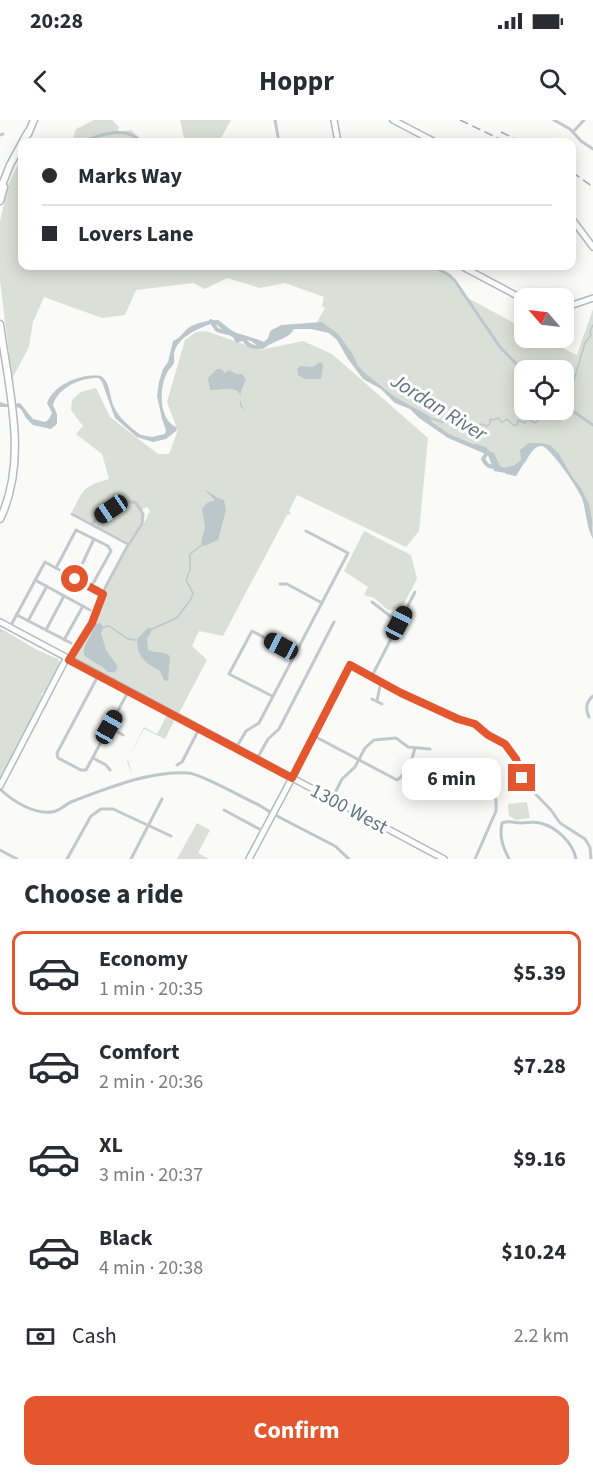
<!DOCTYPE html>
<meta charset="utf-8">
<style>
:root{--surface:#fff;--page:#f2f2f3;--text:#2b2b33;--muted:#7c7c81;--line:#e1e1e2;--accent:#e4572e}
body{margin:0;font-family:"Source Sans 3",sans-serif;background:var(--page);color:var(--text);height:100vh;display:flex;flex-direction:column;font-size:22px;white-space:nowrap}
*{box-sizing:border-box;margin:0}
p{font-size:20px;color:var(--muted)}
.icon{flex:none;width:33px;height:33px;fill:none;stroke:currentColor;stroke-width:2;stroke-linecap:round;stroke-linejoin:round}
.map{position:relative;height:739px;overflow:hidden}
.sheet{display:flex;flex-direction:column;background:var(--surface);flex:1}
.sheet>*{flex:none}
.guide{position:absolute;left:18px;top:18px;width:558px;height:132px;border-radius:12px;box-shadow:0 3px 15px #0003;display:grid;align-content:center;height:132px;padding:0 24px;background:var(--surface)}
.needle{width:39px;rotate:298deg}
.tools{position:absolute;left:514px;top:168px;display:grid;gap:12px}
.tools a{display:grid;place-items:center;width:60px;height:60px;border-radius:12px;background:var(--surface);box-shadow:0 3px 15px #0003;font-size:30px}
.end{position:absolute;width:27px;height:27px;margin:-14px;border:8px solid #e4572e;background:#fff;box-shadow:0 0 0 3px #fff}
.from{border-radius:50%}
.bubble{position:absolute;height:42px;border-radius:12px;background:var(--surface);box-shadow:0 3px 15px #0003;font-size:20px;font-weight:700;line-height:42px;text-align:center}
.car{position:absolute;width:18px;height:36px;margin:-18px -9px;border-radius:8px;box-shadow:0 0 4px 2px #0007;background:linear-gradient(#222 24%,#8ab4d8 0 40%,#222 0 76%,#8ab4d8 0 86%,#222 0)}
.guide b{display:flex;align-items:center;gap:21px;height:57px;font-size:22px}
.guide b+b{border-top:2px solid var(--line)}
.guide i{width:15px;height:15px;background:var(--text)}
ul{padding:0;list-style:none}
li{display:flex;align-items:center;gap:18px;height:84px;margin:0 12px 9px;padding:0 12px;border:3px solid transparent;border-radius:12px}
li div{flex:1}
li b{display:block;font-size:22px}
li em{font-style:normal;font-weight:700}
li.current{border-color:var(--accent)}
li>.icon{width:54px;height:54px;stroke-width:1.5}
h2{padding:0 24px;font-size:27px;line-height:72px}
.pay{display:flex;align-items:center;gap:15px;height:66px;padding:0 24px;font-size:22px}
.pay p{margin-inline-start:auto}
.action{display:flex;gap:12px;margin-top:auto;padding:12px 24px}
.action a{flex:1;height:69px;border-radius:12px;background:var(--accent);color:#fff;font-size:24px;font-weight:700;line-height:69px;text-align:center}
.status{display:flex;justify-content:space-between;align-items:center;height:42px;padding:0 30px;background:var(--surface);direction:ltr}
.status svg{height:16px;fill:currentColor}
header{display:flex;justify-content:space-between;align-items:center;height:78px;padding:0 24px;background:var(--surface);font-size:27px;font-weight:700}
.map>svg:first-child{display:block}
.green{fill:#dadfd7;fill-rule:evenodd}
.water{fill:#bbc7cb}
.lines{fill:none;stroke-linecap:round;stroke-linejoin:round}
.stream{stroke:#bbc7cb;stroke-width:1.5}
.canal{stroke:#bbc7cb;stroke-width:3}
.river{stroke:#bbc7cb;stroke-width:4}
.secondary-casing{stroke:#b3babf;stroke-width:8}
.primary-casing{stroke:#b5babe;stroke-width:9}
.street{stroke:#c3c8cc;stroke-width:3}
.secondary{stroke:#fff;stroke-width:5}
.primary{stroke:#fff;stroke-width:6}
.rail{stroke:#a2aab0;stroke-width:1.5;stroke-dasharray:9 4.5;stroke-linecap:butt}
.route{stroke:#e4572e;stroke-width:8}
.labels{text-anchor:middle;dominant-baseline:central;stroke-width:6;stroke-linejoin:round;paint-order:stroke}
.street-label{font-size:20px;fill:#657683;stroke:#fff}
.water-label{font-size:21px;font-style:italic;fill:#60757c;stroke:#fff}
</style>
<div class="status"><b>20:28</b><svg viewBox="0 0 49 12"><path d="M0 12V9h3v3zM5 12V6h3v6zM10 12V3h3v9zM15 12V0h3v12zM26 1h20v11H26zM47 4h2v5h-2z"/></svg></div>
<header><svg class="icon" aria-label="back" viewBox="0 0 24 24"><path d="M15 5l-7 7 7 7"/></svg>Hoppr<svg class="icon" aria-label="search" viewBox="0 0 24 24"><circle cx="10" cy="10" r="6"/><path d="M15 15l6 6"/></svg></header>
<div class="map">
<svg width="593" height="739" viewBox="0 0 593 739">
<rect width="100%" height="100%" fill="#fafaf8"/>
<g class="green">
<path d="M94,0H112L119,7L117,12L131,10L144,22H72L76,9Z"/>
<path d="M180,0H231L219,22H193L190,19L184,18Z"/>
<path d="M22,36V146H433L445,152L466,177L525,209V218H542L577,235L593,189V409L587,382L552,328L536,323L521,342L506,350L499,348L485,329L450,316L369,259L355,246L333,211L317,202L325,188L322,186L324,177L285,163L260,168L227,158L205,169L193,163L136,170L125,195L102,198L44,177L33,202L29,227L12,259L0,160V101L9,63ZM525,250H564V290H525Z"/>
<path d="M206,211L260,230L303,221L332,234L428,318L419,411L406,427L297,375L289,391L291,394L287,395L223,516L199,511L192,526L207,540L179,593L72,538L91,508L100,490L107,467L129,426L142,407L150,391L147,387L143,389L140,405L128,422L72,392C84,368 84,366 109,359L102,334L76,314L83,306L71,290L72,280L81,272L96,268L110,297L158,334H169L178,310L176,311V306L167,282L185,220L196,212Z"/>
<path d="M364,411L411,435L417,459L401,489L388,490L374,478L364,475L368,467L344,451Z"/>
<path d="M0,508L37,530L58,539L60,544L44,573L41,574L43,576L0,659Z"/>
<path d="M167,595L175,599L165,619L144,609L128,639L132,657L127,641L144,607L157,614Z"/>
<path d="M526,682L527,683L530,698L516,700L509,696L508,684Z"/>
<path d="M197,703L210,710L198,733L209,739H177Z"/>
</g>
<g class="water">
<path d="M218,200C224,204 233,213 240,214C249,217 255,218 264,222L281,205L322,202L338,214L352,233L358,246L366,254L395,277L429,296L432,302L449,314L494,333L500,346L504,348L515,345L521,340L520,330L529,323H541L550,325L559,334L573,358L581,368L589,384L592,400L593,419C586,406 586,390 582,378C578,369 551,328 542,326C534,325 529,336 526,341C523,346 516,350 512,354L494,351L488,335L448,318L419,298L410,289L395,283L381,269L363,259L348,239L337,220L329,213L311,209H294C288,219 281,218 271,224C268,225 265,228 262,229L251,221L245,220L237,223L234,220V218C225,214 222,207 213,203C200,208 181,215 175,230C173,234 175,240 174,243C172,247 170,248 168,251C159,266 158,299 176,307V311L166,319L153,322L137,317L115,298L102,262L99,258C82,257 58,267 53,285L57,294V304L51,309L33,305L26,298L21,289L17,287H0V282L9,285L20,283L33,299L45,302L49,299L52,293L47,283C54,264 82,253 101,256C111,263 109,277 114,287C118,297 132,309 141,315L152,317L165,314L166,310L162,299L157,276L159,262L163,249L168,242L173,221C179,219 183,213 188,208C195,203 209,200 218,200Z"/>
<path d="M321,242L323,246L321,259H305L298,255L297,249L300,246L312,247Z"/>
<path d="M217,249H221L225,253L229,250L236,254H242L246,260C241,270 236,281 246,291L240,286C239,283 241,279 240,275C237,264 217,271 210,270L208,258Z"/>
<path d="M204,369L218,378L224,380L226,390L218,420L204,426L201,423L205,407L202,389L207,383L215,380Z"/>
<path d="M100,503L104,507L101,513L106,530L118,547L115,552H108C101,544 92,542 84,535V528L96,504Z"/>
<path d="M149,507L152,510L147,519L148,530C155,533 164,531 170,536L168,561L164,560L160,551C146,543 137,538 137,519Z"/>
</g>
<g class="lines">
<g class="stream">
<path d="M570,273L585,223L591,215L590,211L593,205"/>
<path d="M564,289L570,281"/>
<path d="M430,298L442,302L460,300L478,306L481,304L487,306L490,304V299L493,300L499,298L501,302H503L507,299L513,305H517L518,300L525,303L527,299L535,303L541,297L549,300L552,295C558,297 561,295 564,290"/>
<path d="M104,507L109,506L128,519L136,520"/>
<path d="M152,509L177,498L191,479L193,473L186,460L190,450V434L202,425"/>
<path d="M0,511H1"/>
</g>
<g class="canal">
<path d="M80,22C99,16 125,4 141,22"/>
<path d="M433,146L449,155L455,161L500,227L525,253"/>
<path d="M570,289L593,305"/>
<path d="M1,670C14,682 34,694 51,692C59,692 64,685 71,682C105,669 151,650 188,653C200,653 245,679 259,685L270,692"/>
<path d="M275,695L335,726L349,739"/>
<path d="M509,739C503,727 499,717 502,703C510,700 513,703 521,703C528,703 533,701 540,703C557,707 573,723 576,739"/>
</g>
<g class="river">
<path d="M211,201L217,210L228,213"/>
<path d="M243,217C246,225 253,228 261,227"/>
<path d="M269,222L272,212L280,208"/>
<path d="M475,326L485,329L487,333L483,339C486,345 489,347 495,347"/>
<path d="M507,352L515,354L521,344"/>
</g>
<g class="secondary-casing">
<g id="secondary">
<path d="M334,0L338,22"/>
<path d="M393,0L435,22"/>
<path d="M572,99L593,127"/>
<path d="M461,146L525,180"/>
<path d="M564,188L593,178"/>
<path d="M0,502L444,739"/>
<path d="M0,666L66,539"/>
<path d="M249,739L292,658"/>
</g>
</g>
<g class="primary-casing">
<g id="primary">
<path d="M28,14L34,0"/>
<path d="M0,70L10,45L28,12"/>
<path d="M0,81L4,67"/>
<path d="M0,204C8,267 29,339 0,399"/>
</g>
</g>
<g class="street">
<path d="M275,0L279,22"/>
<path d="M554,0L570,9L581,21L593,29"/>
<path d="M573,12L584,0"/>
<path d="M0,15L3,14"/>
<path d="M72,394L128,424"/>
<path d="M56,448L76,410L108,426L111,431L91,467"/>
<path d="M75,459L94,419"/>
<path d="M35,460L90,490"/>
<path d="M280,464H287L322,483"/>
<path d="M372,482L399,503"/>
<path d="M17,495L71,523"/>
<path d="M28,501L47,466"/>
<path d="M10,507L45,442L103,474"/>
<path d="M46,510L64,476"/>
<path d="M64,520L83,486"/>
<path d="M70,539L92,503L106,466L127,427L142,404L143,394L136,383C122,377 101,393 92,404"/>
<path d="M98,556L57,633L58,638L81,650H86L128,572"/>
<path d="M372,556L415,472"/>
<path d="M272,576L229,554L252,511L295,534"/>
<path d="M372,579L382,584"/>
<path d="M377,581L381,561"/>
<path d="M589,597C585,589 586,582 593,576"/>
<path d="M109,607L123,615"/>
<path d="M314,616L397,660C405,656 413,638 415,628"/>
<path d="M236,628L246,611L259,603L348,433L306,411"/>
<path d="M93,638L106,645L110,650"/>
<path d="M257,639L268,619L279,609L334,502"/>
<path d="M177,645L182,642L199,609"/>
<path d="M292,658L350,545L401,573L458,599L475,604L490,617L507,625L515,636L524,662L551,690L560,703L585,719L590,727L591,739"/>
<path d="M332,679L342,659L355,647L365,628L374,620L396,618L408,627L430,629"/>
<path d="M224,690L263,711"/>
<path d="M0,730L17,739"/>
<path d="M67,739L91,696L101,689H113L171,716"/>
<path d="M131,739L162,679"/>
<path d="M475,739L496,691V680L488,666"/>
</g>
<use href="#secondary" class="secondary"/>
<use href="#primary" class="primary"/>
<g class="rail">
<path d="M460,0L506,22"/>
<path d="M501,12L522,22"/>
<path d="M572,52L593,67"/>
</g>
</g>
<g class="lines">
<path class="route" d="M75,459L103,474L92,503L69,540L292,658L350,545L401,573L458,599L475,604L488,615L505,624L516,639L522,658"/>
</g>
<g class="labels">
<g class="street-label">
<text transform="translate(349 689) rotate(28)">1300 West</text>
</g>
<g class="water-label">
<text transform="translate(439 287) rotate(32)">Jordan River</text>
</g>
</g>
</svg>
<div class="tools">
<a><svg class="needle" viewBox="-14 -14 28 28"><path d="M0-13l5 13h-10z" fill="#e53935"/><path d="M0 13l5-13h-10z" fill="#7c7c81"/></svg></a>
<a><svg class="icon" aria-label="locate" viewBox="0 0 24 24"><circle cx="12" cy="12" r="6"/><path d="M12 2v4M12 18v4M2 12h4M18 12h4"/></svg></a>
</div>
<i class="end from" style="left:75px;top:459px"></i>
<i class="end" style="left:522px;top:658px"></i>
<div class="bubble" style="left:402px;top:638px;width:99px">6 min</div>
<i class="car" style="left:111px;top:389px;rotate:236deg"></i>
<i class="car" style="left:399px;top:503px;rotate:28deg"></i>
<i class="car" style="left:281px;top:526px;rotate:298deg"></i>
<i class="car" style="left:109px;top:607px;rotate:29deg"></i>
<div class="guide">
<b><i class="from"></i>Marks Way</b>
<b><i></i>Lovers Lane</b>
</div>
</div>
<section class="sheet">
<h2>Choose a ride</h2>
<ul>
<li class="current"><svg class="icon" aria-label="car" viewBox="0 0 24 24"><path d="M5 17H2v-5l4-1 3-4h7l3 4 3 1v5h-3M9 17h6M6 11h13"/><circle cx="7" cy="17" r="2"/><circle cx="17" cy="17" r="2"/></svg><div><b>Economy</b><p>1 min · 20:35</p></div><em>$5.39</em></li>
<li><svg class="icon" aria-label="car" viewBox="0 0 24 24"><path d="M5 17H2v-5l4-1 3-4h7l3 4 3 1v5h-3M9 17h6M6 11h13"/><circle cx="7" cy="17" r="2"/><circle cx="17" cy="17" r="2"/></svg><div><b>Comfort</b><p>2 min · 20:36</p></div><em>$7.28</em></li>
<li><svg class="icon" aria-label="car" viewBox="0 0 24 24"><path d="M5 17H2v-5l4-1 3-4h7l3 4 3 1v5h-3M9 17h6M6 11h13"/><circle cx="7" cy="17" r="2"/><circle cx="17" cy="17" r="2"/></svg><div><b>XL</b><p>3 min · 20:37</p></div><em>$9.16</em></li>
<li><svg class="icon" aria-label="car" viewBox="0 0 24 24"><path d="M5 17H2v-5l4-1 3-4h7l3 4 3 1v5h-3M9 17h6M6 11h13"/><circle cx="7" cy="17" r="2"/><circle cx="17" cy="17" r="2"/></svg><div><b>Black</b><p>4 min · 20:38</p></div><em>$10.24</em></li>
</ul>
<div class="pay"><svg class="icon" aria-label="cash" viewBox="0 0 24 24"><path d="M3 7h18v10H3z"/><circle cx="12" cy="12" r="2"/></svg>Cash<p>2.2 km</p></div>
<div class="action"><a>Confirm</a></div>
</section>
